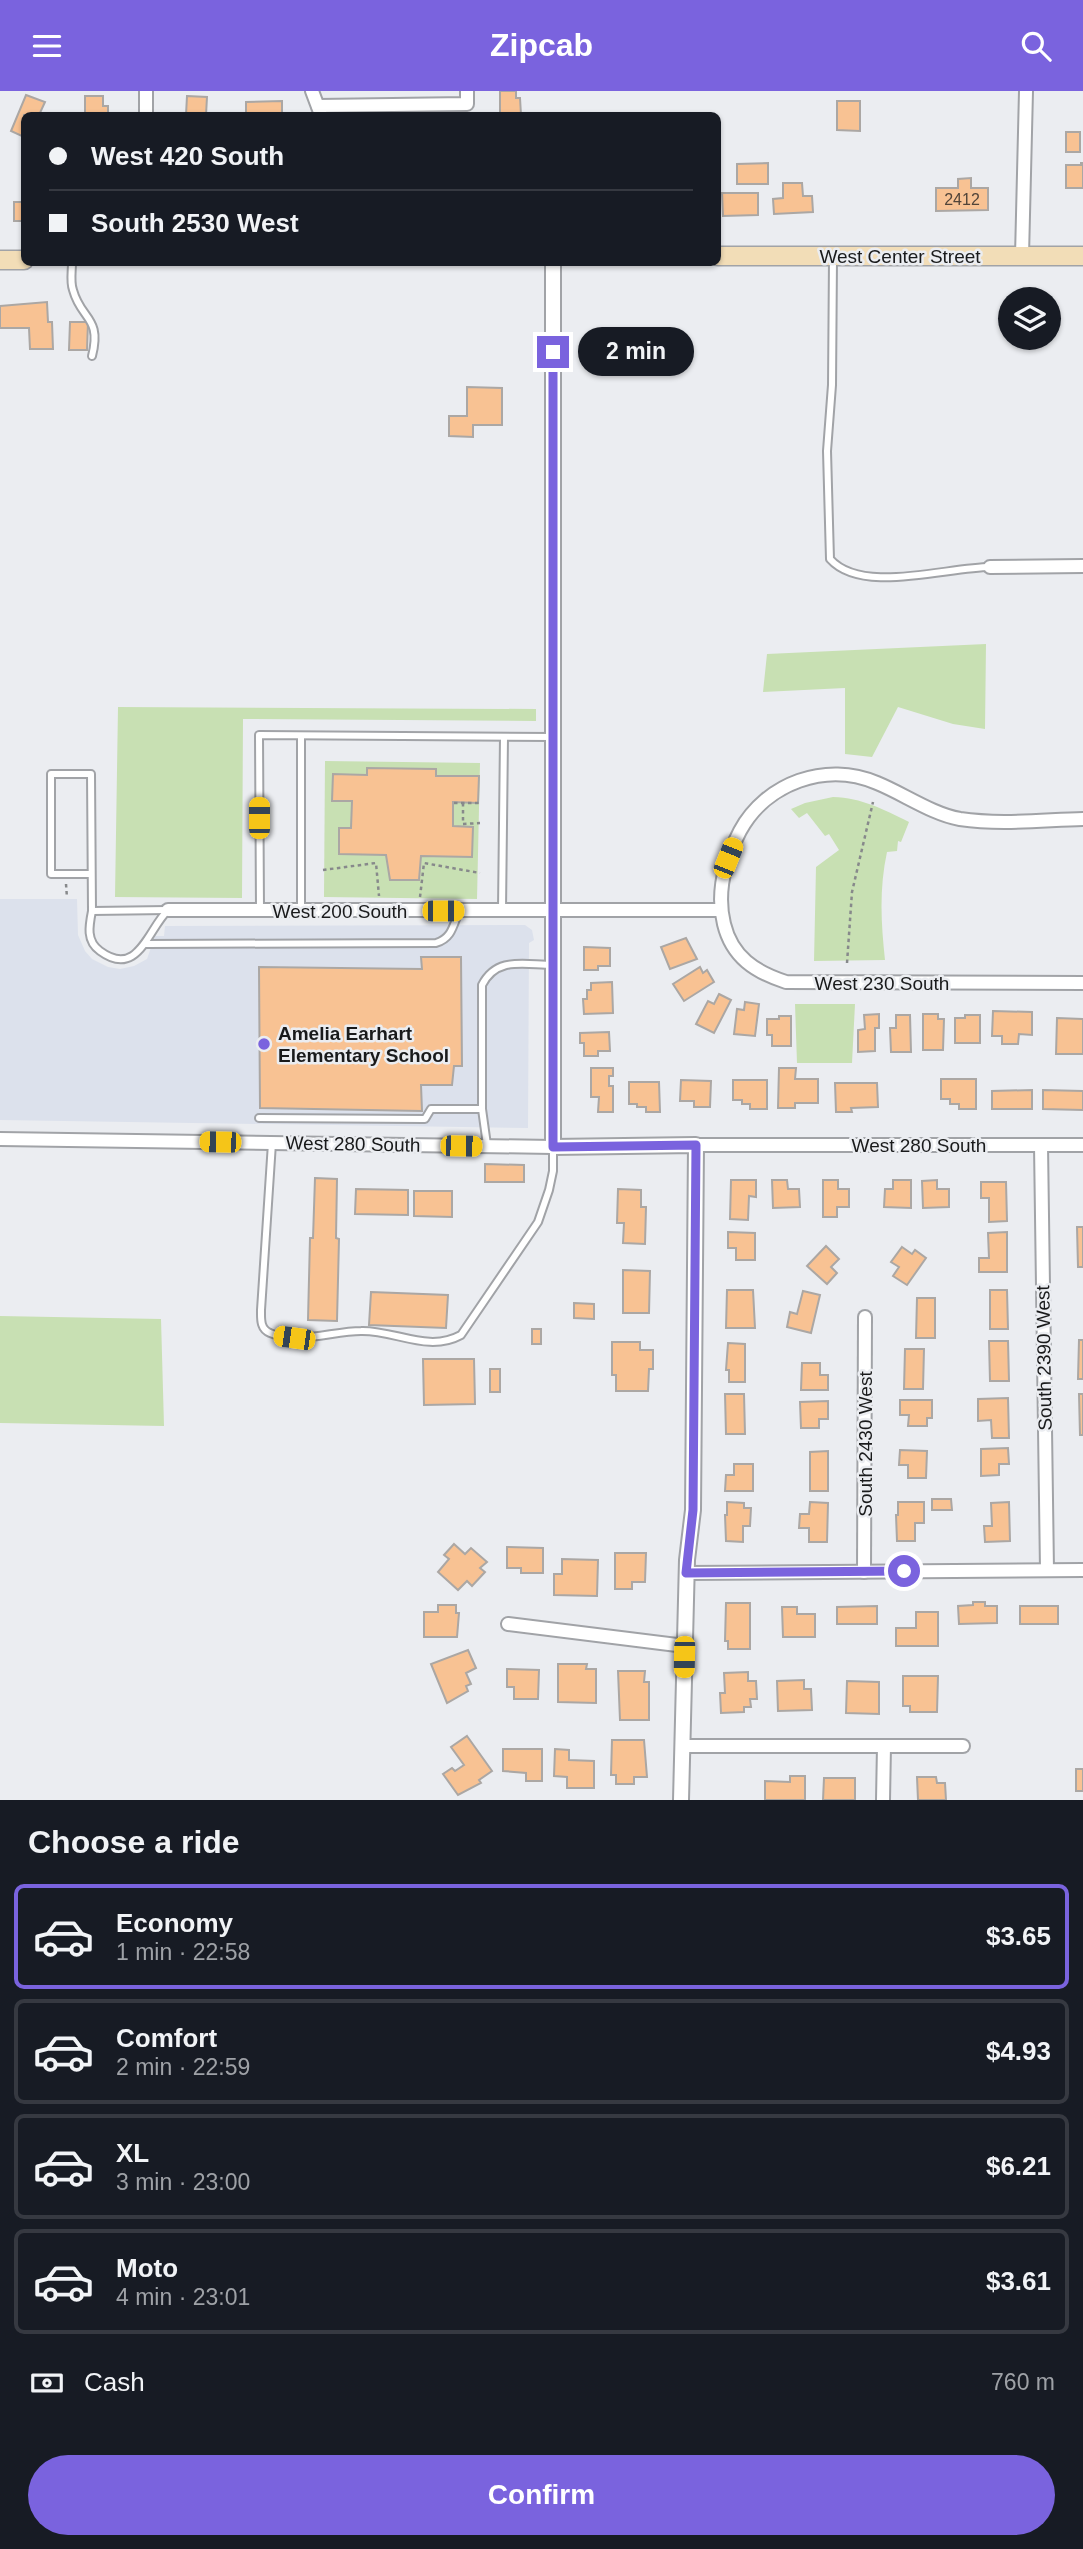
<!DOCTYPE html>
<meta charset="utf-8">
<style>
:root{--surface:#171b24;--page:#20242c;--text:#f1f3f6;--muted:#9ea1a6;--line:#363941;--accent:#7a63de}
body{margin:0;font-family:Arial,sans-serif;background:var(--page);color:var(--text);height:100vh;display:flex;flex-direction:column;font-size:26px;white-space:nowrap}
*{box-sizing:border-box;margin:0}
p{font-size:23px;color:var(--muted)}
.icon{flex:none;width:38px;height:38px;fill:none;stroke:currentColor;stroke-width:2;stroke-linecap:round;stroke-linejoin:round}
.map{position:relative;height:1709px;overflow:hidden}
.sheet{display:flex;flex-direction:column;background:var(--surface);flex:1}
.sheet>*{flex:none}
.banner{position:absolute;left:21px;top:21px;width:700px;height:154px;border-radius:10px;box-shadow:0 2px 5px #0004;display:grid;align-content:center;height:154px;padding:0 28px;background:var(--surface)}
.buttons{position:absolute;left:998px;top:196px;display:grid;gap:14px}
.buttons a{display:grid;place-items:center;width:63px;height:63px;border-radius:50%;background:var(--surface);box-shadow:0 2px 5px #0004;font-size:35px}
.end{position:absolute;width:32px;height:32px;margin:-16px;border:9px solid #7a63de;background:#fff;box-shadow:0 0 0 4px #fff}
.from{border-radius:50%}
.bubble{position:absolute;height:49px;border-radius:24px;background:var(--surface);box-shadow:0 2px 5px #0004;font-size:23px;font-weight:600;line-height:49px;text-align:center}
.car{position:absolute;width:21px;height:42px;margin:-21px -10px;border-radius:9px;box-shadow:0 0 5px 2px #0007;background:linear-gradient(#f5c518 24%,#345 0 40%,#f5c518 0 76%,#345 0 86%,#f5c518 0)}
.banner b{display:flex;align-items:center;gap:24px;height:66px;font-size:26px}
.banner b+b{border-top:2px solid var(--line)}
.banner i{width:18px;height:18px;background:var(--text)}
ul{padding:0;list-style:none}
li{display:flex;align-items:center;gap:21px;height:105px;margin:0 14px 10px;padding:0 14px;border:4px solid var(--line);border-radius:10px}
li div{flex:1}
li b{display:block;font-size:26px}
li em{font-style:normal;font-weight:600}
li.active{border-color:var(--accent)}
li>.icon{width:63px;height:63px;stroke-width:1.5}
h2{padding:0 28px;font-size:32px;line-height:84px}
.pay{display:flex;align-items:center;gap:18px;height:77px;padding:0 28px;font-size:26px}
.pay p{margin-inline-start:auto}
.action{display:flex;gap:14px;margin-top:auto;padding:14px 28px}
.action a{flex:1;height:80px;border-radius:42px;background:var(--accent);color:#fff;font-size:28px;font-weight:600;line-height:80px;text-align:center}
header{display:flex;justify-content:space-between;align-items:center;height:91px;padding:0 28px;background:var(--accent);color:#fff;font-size:32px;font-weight:600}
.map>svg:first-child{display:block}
.built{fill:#dce1ec}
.green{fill:#c8e0b3}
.building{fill:#f8c293;stroke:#aba7a4;stroke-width:2}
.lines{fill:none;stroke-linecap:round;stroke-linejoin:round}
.service-casing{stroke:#a1a3a7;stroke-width:10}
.minor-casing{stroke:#a1a3a7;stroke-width:16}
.tertiary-casing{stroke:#a1a3a7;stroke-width:18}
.secondary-casing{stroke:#a1a3a7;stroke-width:21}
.path{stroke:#87898b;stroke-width:2.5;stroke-dasharray:3.5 3.5;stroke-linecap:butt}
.service{stroke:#fff;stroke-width:6}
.minor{stroke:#fff;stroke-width:12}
.tertiary{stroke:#fff;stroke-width:14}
.secondary{stroke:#f2ddb7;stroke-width:18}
.route{stroke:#7a63de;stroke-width:9}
.poi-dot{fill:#7a63de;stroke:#ebedf1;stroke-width:2.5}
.labels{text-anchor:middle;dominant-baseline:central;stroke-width:5;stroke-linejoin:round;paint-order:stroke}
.number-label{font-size:16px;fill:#514439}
.street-label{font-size:19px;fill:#191a1b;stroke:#ebedf1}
.poi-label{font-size:19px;font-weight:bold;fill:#191a1b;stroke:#ebedf1;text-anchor:start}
</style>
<header><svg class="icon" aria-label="menu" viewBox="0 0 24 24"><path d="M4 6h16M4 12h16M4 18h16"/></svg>Zipcab<svg class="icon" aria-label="search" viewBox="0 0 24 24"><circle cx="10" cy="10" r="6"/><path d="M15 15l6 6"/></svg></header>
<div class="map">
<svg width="1083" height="1709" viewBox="0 0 1083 1709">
<rect width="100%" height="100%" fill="#ebedf1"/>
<path class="built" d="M0,808H77L78,844L85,860L92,868L108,876L120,878L134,875L147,868L155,845H164L165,835L525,834L532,839L534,849L529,852L528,1037L0,1029Z"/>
<g class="green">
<path d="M986,553L985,638L953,633L898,616L872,666L845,663V597L763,601L767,563Z"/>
<path d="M118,616L536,618V630L243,628L242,807L115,806Z"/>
<path d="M325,670L480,672L477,808L324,806Z"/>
<path d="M833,706C862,707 883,718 909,731L901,751L898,750L897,760L887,761C879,798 881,832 885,869L814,870L816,776L839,759L829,743L825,745L807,722L799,727L791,718L805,712Z"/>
<path d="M795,913H855L852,972H797Z"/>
<path d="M0,1225L161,1228L164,1335L0,1332Z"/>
</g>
<g class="building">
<path d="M500,0H516V7H520L521,24H500Z"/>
<path d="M26,4L45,11L39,24H24V46L11,40Z"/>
<path d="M85,5H103V15H108V24H85Z"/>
<path d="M187,5L207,6L206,24H186Z"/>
<path d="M282,10V24H246V11Z"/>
<path d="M837,10H860V40L837,39Z"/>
<rect x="1066" y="41" width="14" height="20"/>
<path d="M768,72V93H737V73Z"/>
<path d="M1081,72H1083V97H1066V74H1081Z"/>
<path d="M971,87V97H988V119L936,120V97H958V88Z"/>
<path d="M783,92H802L803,105H812L813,121L774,123L773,108L783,107Z"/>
<path d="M722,102H758V124L723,125Z"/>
<rect x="14" y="111" width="10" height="19"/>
<path d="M47,211L48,231H52L53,258H30L29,237H0V215Z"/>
<path d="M70,231H88L87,259H69Z"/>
<path d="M467,296L502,297V334H473V346L449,345V325H467Z"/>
<path d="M367,677L436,678V685H479L478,712L453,711V735L473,736L472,766L421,765L419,789H390L386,764L339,763V737H351L352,710H332L333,683L367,684Z"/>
<path d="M686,847L697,868L670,878L661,856Z"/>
<path d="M584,856L610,857V875H598V879H584Z"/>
<path d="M421,866H461L462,975H454L452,994H421L422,1020L260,1017L259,876L422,878Z"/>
<path d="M700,876L703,882L707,879L714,891L684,910L673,893Z"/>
<path d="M612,891L613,922L584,923L583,908H587V899H591V892Z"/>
<path d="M719,903L731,909L714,942L696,933L708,910L714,913Z"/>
<path d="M745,911L759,913L755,945L734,943L737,918L744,919Z"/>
<path d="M993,920L1032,921V944L1019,943L1018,953H1002V945H992Z"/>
<path d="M879,923V937H875V960L858,961V939L865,938L864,924Z"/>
<path d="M923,923H938V928H944L943,959H923Z"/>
<path d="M896,924H910L911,961H891L890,937H896Z"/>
<path d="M965,924H980V952H955V927H965Z"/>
<path d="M779,925H791V955H772V944H767V928H779Z"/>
<path d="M1057,927L1083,928V963H1056Z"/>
<path d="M609,941L610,960H598V965H584V952H580V942Z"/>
<path d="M591,977H613V985H609V995H613V1021H598L599,1006H591Z"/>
<path d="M779,977H796L795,988H818V1012H795V1017H778Z"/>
<path d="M941,988H976V1018H959V1013H950V1008H941Z"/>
<path d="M681,989L711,990L710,1016H694V1010H680Z"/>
<path d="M733,989H767V1018H750V1013H742V1009H733Z"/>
<path d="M629,991H659L660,1021H646V1016H637V1013H629Z"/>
<path d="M835,992H877L878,1016L851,1017L852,1021H836Z"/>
<path d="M1032,999V1018H992V1000Z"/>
<path d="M1043,999L1083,1000V1019L1043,1018Z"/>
<path d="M485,1073L524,1074V1091H485Z"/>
<path d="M315,1087L337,1088L336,1147L339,1148L337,1230L308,1229L310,1147H313Z"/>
<path d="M731,1089H756V1106L749,1105L748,1129L730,1128Z"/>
<path d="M772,1089H787L788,1098H799L800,1116L773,1117Z"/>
<path d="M823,1089H838V1098H849V1116H837V1126H823Z"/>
<path d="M893,1089H911V1117L884,1116L885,1098H893Z"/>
<path d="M937,1089V1098H949V1116L923,1117L922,1090Z"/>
<path d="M981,1091H1006L1007,1130L989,1131V1107H981Z"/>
<path d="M356,1098L408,1099V1124L355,1123Z"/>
<path d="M618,1098L641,1099V1116H646L645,1153L623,1152L624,1132H617Z"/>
<path d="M414,1100H452V1126L414,1125Z"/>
<path d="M1077,1136H1083V1176H1078Z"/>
<path d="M728,1141L755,1142V1169H736V1157H728Z"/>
<path d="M1007,1141V1181H979V1167H989L988,1142Z"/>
<path d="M826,1155L839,1168L831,1176L837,1182L827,1193L807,1175Z"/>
<path d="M902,1156L912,1163L915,1159L926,1167L907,1194L893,1185L899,1176L891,1171Z"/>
<path d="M623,1179L650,1180L649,1222H623Z"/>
<path d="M727,1199H753L755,1237H726Z"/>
<path d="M990,1199H1007L1008,1238H990Z"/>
<path d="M803,1200L820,1204L811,1242L787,1236L790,1221L797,1223Z"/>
<path d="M371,1201L448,1204L446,1237L369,1234Z"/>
<path d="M917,1207H935V1247H916Z"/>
<path d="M574,1212L594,1213V1228L574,1227Z"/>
<rect x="532" y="1238" width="9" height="15"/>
<path d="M1079,1249H1083V1288H1078Z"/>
<path d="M989,1250H1008L1009,1290H990Z"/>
<path d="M612,1251H640V1259H653V1278H649L648,1300H616V1284H612Z"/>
<path d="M728,1252L745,1253V1291H729V1279H726Z"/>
<path d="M905,1258H924L923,1298H904Z"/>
<path d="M423,1268H474L475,1313L424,1314Z"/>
<path d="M802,1272H820V1284H828V1299H801Z"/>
<rect x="490" y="1278" width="10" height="23"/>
<path d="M725,1303H744L745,1343H726Z"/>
<path d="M1079,1303H1083V1344H1080Z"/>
<path d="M1008,1307L1009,1347H992L991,1329L978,1330V1308Z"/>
<path d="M900,1309H932V1327H927V1335H908L909,1324H900Z"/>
<path d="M828,1310V1328H819V1337H801L800,1311Z"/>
<path d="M1008,1357L1009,1373H999V1384L981,1385V1358Z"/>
<path d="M900,1359L927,1360L926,1387H908V1374H899Z"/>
<path d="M828,1360V1400H810V1361Z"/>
<path d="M734,1373H753V1400H725L726,1384H734Z"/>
<path d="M932,1408H951L952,1419H932Z"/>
<path d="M727,1411L744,1412V1417H751L750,1435H743V1451L726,1450L725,1424H727Z"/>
<path d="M810,1411L828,1412L827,1451H809V1437H799L800,1423H809Z"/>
<path d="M898,1411H924V1432H915V1450H897L896,1424H898Z"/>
<path d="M1009,1411L1010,1450L985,1451L984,1435H992L991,1412Z"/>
<path d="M454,1453L465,1463L471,1457L487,1471L480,1477L485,1481L472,1495L467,1490L458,1499L438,1481L449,1468L444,1464Z"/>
<path d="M507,1456L543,1457V1482H521V1477H507Z"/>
<path d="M615,1462H646L645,1491H632V1498H615Z"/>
<path d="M562,1468L598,1469L597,1505L554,1504V1483H562Z"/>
<path d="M973,1511H985V1515H997V1532L959,1533L958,1515L973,1514Z"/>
<path d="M726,1512H750V1558H728V1550H725Z"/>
<path d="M438,1514H456V1522H459L457,1546H424V1521H438Z"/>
<path d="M877,1515V1533H837V1516Z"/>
<rect x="1020" y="1515" width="38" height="18"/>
<path d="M782,1516H797V1523H815V1546H783Z"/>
<path d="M916,1521H938V1555H896V1537H916Z"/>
<path d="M468,1559L476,1577L466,1582L471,1593L466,1595L468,1600L447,1612L431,1573Z"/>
<path d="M558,1573H587L586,1578H596V1612L558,1611Z"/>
<path d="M507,1578L539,1579L538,1608H514V1596H507Z"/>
<path d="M618,1580H645L644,1591H649V1629H620Z"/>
<path d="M748,1581V1590H756L757,1608H750L751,1616H744V1621L721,1622L720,1602H725L724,1582Z"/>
<path d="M903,1585H938L937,1621H910V1615H903Z"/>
<path d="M804,1589V1598H811L812,1619L778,1620L777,1590Z"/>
<path d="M847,1590L879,1591V1623L846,1622Z"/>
<path d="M467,1645L492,1680L479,1689L481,1692L458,1704L443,1683L452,1677L455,1680L464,1674L451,1656Z"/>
<path d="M612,1649H644L647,1686H634V1693H616V1684H611Z"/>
<path d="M503,1658H542V1690H526V1682L503,1680Z"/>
<path d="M555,1658L569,1659V1669L594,1670V1697H567V1686L554,1685Z"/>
<rect x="1076" y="1678" width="7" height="22"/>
<path d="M790,1685H805V1709H765V1690L790,1691Z"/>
<path d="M917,1686H936L937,1692H945L946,1709H918Z"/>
<path d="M824,1687H855V1709H823Z"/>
</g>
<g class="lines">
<g class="service-casing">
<g id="service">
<path d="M833,168L832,294L827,360L830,468C862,504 947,476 990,476"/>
<path d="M72,172C72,180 70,191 73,199C81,229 102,226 92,265"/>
<path d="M301,645V820"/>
<path d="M91,783H51V683H91L92,820C89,835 86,850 100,860C138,888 148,838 168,819"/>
<path d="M260,819L259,644L552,646"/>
<path d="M502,819L504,646"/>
<path d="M92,820L168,819"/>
<path d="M146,853L436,852C452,847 453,835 459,820"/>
<path d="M482,1018L487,1054"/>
<path d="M259,1027L425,1028L431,1018H482V894C497,865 524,874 553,874"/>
<path d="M272,1052L261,1219C261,1228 260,1238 270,1242C297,1254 333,1240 361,1240C395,1239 428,1262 461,1244L538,1131L549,1099L553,1080V1056"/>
</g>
</g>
<g class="minor-casing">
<g id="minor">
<path d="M312,0L321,24"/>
<path d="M318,15L467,13V0"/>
<path d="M146,24V0"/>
<path d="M1022,165L1026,0"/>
<path d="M990,476L1083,475"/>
<path d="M1083,728C1043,729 1000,734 960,728C932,723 904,703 877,692C826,670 766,692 740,740C725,769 716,801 724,833C732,866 755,881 786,891L1083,892"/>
<path d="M168,819H721"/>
<path d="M0,1048L553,1056"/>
<path d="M696,1054H1083"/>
<path d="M1041,1054L1047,1479"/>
<path d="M864,1481L865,1226"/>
<path d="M686,1482L1083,1479"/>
<path d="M508,1533L685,1555"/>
<path d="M682,1655H884L883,1709"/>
<path d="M884,1655H963"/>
</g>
</g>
<g class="tertiary-casing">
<path id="tertiary" d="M553,172V1056L696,1054L693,1419L687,1469L681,1709"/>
</g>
<g class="secondary-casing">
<g id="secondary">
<path d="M718,165H1083"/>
<path d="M0,169H24"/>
</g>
</g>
<g class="path">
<path d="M454,712H480"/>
<path d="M463,712V733L480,732"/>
<path d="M323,779L376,772L379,805"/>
<path d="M66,793L67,807"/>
<path d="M420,806L424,772L480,782"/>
<path d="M847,872L852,801L873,711"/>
</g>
<use href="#service" class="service"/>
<use href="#minor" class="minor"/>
<use href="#tertiary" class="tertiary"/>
<use href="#secondary" class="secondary"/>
</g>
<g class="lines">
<path class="route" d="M553,261V1056L696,1054L693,1419L686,1482L904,1480"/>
</g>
<circle class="poi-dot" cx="264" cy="953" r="7"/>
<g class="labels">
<g class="number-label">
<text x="962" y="108">2412</text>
</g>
<g class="street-label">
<text x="900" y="165">West Center Street</text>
<text x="340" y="820">West 200 South</text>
<text x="882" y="892">West 230 South</text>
<text transform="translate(353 1053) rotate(1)">West 280 South</text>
<text x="919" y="1054">West 280 South</text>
<text transform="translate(1044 1267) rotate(-91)">South 2390 West</text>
<text transform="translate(865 1353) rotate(-90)">South 2430 West</text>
</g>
<g class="poi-label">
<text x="278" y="942">Amelia Earhart<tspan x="278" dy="22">Elementary School</tspan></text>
</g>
</g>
</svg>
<div class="buttons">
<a><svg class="icon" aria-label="layers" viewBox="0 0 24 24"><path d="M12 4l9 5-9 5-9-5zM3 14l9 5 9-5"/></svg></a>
</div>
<i class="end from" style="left:904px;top:1480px"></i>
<i class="end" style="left:553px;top:261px"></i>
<div class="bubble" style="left:578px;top:236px;width:116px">2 min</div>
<i class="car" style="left:259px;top:727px;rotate:0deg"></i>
<i class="car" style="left:728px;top:767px;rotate:22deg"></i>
<i class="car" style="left:443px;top:820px;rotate:90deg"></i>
<i class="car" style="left:220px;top:1051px;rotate:271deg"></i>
<i class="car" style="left:461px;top:1055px;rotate:91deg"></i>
<i class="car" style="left:294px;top:1247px;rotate:278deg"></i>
<i class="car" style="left:684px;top:1566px;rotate:181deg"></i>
<div class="banner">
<b><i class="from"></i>West 420 South</b>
<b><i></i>South 2530 West</b>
</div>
</div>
<section class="sheet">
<h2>Choose a ride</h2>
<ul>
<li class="active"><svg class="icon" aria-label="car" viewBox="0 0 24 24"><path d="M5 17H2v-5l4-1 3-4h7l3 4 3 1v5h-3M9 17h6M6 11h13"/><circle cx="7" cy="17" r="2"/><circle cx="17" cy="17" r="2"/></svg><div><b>Economy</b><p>1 min · 22:58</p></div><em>$3.65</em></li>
<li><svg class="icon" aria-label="car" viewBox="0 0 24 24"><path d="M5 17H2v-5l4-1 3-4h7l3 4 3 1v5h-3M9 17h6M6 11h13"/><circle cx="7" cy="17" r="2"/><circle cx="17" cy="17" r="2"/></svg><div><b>Comfort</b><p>2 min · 22:59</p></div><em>$4.93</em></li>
<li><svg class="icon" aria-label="car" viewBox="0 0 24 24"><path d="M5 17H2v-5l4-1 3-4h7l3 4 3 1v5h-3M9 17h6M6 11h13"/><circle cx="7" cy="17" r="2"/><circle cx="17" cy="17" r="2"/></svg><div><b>XL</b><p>3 min · 23:00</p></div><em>$6.21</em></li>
<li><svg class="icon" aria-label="car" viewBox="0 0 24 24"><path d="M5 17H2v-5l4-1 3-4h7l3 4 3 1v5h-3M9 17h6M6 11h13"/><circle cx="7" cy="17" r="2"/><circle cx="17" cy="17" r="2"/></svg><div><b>Moto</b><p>4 min · 23:01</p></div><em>$3.61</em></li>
</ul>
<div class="pay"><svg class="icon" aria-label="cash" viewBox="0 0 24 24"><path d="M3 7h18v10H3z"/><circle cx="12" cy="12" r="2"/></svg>Cash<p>760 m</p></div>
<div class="action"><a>Confirm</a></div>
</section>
